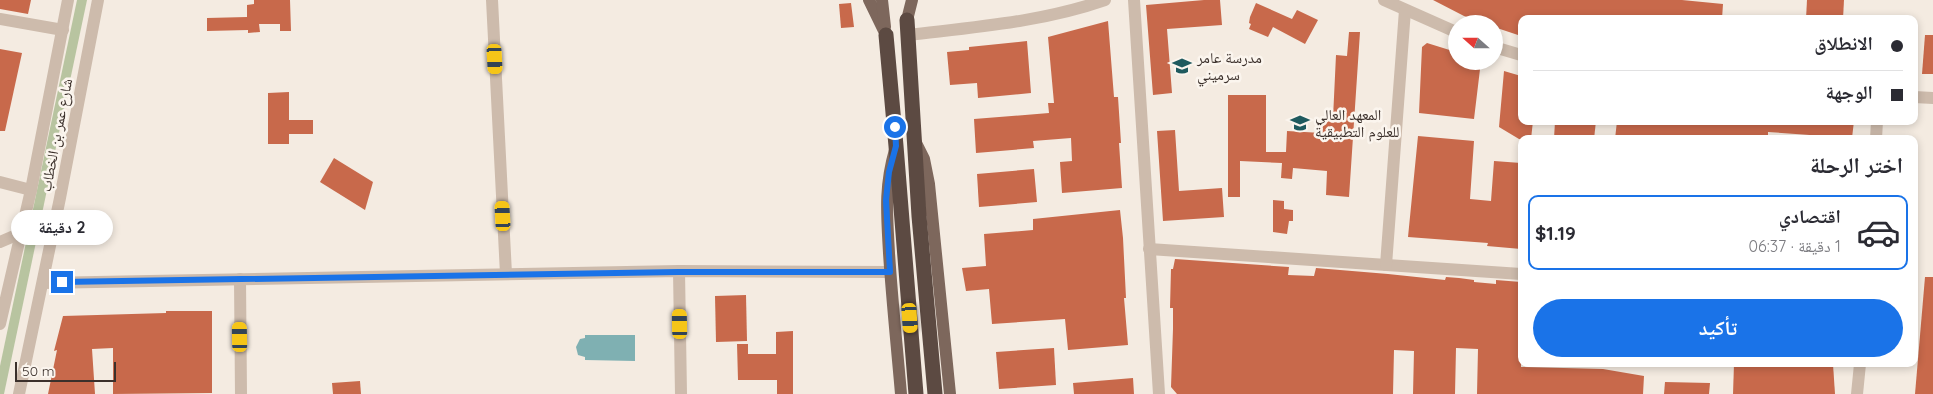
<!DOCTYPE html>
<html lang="ar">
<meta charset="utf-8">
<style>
:root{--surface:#fff;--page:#f7f7f7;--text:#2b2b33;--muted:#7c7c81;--line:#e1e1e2;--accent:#1a73e8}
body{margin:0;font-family:Quicksand,"Noto Naskh Arabic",sans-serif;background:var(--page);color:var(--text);direction:rtl;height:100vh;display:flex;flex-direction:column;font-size:19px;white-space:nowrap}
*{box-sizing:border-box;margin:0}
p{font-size:16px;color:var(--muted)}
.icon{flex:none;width:28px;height:28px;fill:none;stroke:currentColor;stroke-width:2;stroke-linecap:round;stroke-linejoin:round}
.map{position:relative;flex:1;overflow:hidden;direction:ltr}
.sheet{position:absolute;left:1518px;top:135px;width:400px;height:232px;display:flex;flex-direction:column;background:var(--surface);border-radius:10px;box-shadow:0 2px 8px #0003;direction:rtl}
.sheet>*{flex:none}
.hud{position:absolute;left:1518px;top:15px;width:400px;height:110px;border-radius:10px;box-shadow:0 2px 8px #0003;direction:rtl;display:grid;align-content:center;height:110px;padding:0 15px;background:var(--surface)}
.needle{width:32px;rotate:291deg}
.controls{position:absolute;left:1448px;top:15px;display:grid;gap:10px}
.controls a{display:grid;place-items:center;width:55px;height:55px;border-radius:50%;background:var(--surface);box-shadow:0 2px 8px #0003;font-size:25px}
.scale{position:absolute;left:15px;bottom:12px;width:101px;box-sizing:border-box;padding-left:5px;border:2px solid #3b302b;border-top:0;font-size:14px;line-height:18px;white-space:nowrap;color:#3b302b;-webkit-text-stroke:4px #fbf5ee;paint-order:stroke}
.end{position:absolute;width:22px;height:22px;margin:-11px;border:6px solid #1a73e8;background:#fff;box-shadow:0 0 0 2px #fff}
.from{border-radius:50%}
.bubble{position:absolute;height:35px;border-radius:18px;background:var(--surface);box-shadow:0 2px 8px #0003;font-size:16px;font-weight:700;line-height:35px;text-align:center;direction:rtl}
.car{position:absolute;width:15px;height:30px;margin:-15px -8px;border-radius:6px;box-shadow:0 0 4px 1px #0007;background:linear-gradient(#f5c518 24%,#345 0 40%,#f5c518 0 76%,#345 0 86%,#f5c518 0)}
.hud b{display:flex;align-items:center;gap:18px;height:48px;font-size:19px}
.hud b+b{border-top:1px solid var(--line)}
.hud i{width:12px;height:12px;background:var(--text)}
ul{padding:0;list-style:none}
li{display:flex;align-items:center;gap:15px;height:75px;margin:0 10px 8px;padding:0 5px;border:2px solid var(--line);border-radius:10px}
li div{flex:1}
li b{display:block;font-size:19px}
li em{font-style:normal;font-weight:700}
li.current{border-color:var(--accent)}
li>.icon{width:45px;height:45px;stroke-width:1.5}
h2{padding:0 15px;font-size:22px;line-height:60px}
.cta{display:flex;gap:10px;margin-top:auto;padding:10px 15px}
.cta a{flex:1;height:58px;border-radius:30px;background:var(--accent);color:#fff;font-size:20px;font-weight:700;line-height:58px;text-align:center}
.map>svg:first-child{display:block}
.green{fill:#b8c4a0}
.water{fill:#7fb0b2}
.building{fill:#c8694b}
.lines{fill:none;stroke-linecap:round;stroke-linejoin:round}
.minor{stroke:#cdbbac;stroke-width:12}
.major{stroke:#7d675c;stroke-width:12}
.highway{stroke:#5c4a42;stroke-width:15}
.route{stroke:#1a73e8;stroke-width:6}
.labels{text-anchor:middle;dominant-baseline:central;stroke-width:5;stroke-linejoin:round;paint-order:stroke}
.poi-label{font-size:15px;fill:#3b302b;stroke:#fbf5ee;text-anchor:start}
.street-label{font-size:15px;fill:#3b302b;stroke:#fbf5ee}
</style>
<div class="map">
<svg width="1933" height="394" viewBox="0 0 1933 394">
<rect width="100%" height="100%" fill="#f4ebe1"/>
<path class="green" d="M77,0H87L4,394H0V366Z"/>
<path class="water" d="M585,335H635V361L585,360V357L578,355L576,347L580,339L585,338Z"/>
<g class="building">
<path d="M0,0H31L28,14L0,9Z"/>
<path d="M254,0H290L291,31H280V24H259L260,32L248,33V30L207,31V18L247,17V5L254,4Z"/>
<path d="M1204,0H1220L1222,25L1167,29L1172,93L1153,95L1146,5Z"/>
<path d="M1433,0H1682L1723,4L1722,19H1521V36L1494,27V24H1485L1464,16Z"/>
<path d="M1807,0H1844L1843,19H1806Z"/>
<path d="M851,3L854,27L841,28L839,4Z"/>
<path d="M1256,3L1292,19L1297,10L1318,20L1305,44L1273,27L1268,37L1249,29L1251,24L1249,23L1250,17Z"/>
<path d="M1108,21L1114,97H1118L1121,143H1119L1122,188L1062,193L1060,162L1072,161L1071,138L1033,141L1034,148L976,153L974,119L1049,113L1048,103H1054L1048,37Z"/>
<path d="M1349,32H1360L1349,197L1326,195L1327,171L1293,168L1292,179L1281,178L1282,163L1240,161V197H1228V95H1266V152H1286L1287,131L1322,133L1323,118H1333L1336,55L1347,56Z"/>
<path d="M1925,35H1933V74H1922Z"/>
<path d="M1027,41L1031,93L978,98L977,83L950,85L947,52L969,50V47Z"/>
<path d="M1427,43L1456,52V61H1481L1474,119L1419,113L1422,47Z"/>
<path d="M0,49L22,53L5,131H0Z"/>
<path d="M1504,71L1521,76V121H1533L1531,139H1519L1499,127Z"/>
<path d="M289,92V120H313V134H289V144H268V93Z"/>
<path d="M1555,121H1596L1594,139H1554Z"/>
<path d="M1617,121H1854L1852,138L1768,132V139H1615Z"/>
<path d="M1175,130L1179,191L1222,188L1224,217L1163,221L1157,131Z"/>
<path d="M1418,136L1474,141L1470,199L1491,201L1494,161L1521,163V249L1487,246L1488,243L1408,237Z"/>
<path d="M334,158L373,182L365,210L320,182Z"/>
<path d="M1034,169L1037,202L979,207L977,174Z"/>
<path d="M1273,200L1284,201V209L1293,210V221H1289L1287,234L1273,232Z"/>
<path d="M1120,210L1123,238L1126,298H1124L1128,345L1068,350L1065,319L992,324L989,289L966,291L962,268L986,266L984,234L1033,230V219Z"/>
<path d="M1175,259L1289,267L1288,275L1314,276L1316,268L1388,274L1445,280L1446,277L1459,278L1474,280V282L1496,284V280L1521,282V367L1603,369L1644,376L1643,394H1477L1478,349L1456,348L1455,394H1413L1414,351L1394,350L1393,394H1177L1171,387L1173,329V308H1170L1171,269H1173Z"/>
<path d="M1925,277H1933V394H1915Z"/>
<path d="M746,295L747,341L716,342L715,296Z"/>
<path d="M166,311H212V393L113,394V348L92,349L95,394H48L57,350L54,351L63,316L166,313Z"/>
<path d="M793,331V394H777V380H738L737,344H748V354H776V332Z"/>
<path d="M1054,348L1056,385L999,389L996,352Z"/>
<path d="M1734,364H1833L1835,394H1733Z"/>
<path d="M1133,378L1134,394H1074L1073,383Z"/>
<path d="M360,381L361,394H333L332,383Z"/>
<path d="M1665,382L1710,383L1709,394H1664Z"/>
</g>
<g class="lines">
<g class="minor">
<path d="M492,0L506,274"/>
<path d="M1134,0L1159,394"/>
<path d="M1384,0L1456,32"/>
<path d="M0,19L63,30"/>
<path d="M909,35C975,27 1042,22 1105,0"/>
<path d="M1494,47L1521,55"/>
<path d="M1914,97L1933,98"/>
<path d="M1876,139L1877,121"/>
<path d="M0,182L31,190"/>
<path d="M0,242L21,233"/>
<path d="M1149,249L1521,274"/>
<path d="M1386,265L1405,10"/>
<path d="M679,271L681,394"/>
<path d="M240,279L241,394"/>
<path d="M43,283L679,271L890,272"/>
<path d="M0,324L31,190L68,0"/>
<path d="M19,394L60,198L98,0"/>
<path d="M1857,394L1860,364"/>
</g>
<g class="major">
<path d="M869,0L886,35"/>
<path d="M882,0L885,27"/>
<path d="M907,20L912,0"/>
<path d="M916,143L924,159L929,184L950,394"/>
<path d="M895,150C884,188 887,215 889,253C892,300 897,347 901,394"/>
</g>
<g class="highway">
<path d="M907,20L919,216L935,394"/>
<path d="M886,35L896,146L916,394"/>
</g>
</g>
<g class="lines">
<path class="route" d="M62,282L678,272H890L886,200L889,172L896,146L895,127"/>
</g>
<defs>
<g id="school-bare" transform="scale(1.5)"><path d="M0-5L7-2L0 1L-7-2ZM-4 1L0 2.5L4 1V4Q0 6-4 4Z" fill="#1f5a5e" stroke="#fbf5ee" stroke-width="2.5" paint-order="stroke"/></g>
<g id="university-bare" transform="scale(1.5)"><path d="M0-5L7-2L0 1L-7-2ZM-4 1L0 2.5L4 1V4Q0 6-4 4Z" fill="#1f5a5e" stroke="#fbf5ee" stroke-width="2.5" paint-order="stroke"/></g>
</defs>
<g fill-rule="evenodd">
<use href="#school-bare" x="1182" y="66"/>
<use href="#university-bare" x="1300" y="123"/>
</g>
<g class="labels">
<g class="poi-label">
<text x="1197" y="57">مدرسة عامر<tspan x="1197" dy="17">سرميني</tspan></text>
<text x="1315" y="114">المعهد العالي<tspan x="1315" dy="17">للعلوم التطبيقية</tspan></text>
</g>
<g class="street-label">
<text transform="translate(56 135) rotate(-79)">شارع عمر بن الخطاب</text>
</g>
</g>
</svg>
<div class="controls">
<a><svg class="needle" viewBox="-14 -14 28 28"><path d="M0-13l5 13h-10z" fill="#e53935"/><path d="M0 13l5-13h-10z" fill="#7c7c81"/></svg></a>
</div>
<div class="scale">50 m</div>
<i class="end from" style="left:895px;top:127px"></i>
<i class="end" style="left:62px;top:282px"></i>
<div class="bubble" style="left:11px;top:210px;width:102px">2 دقيقة</div>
<i class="car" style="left:495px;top:59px;rotate:177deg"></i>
<i class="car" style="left:503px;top:216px;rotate:357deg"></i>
<i class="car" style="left:910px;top:318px;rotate:176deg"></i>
<i class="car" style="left:680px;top:324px;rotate:359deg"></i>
<i class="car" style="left:240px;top:337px;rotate:359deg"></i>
<div class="hud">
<b><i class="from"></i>الانطلاق</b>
<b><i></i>الوجهة</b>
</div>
<section class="sheet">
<h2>اختر الرحلة</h2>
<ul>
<li class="current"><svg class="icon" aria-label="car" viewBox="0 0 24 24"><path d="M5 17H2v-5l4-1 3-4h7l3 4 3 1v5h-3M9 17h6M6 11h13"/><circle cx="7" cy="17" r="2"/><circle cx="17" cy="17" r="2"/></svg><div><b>اقتصادي</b><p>1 دقيقة · 06:37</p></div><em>$1.19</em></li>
</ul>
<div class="cta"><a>تأكيد</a></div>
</section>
</div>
